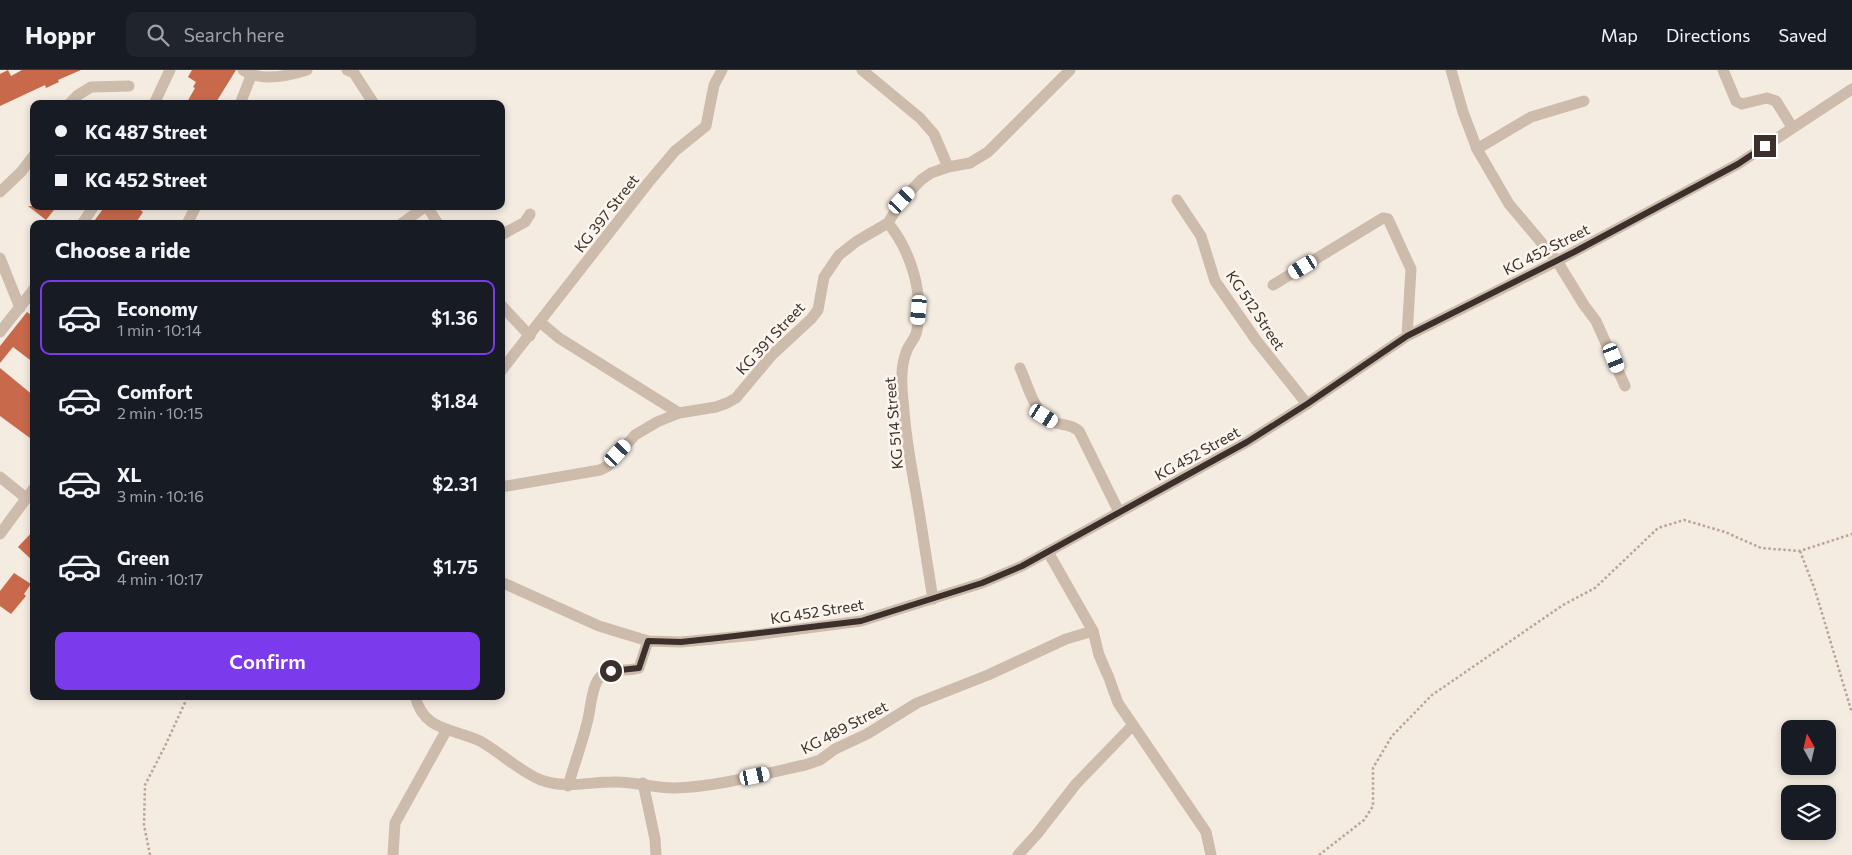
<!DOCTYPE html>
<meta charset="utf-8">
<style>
:root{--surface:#171b24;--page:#20242c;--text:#f1f3f6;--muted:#9ea1a6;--line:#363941;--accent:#7c3aed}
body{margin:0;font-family:Commissioner,sans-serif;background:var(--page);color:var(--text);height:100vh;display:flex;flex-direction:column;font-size:19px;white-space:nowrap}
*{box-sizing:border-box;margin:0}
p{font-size:16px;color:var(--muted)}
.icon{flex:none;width:28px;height:28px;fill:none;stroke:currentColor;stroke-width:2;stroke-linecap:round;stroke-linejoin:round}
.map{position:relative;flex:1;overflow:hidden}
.side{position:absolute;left:30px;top:150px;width:475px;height:480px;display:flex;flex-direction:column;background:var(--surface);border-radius:10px;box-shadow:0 2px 8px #0003}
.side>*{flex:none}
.banner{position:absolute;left:30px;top:30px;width:475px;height:110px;border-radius:10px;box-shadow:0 2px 8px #0003;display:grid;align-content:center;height:110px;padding:0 25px;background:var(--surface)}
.needle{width:32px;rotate:352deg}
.tools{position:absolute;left:1781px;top:650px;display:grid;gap:10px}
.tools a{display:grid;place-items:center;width:55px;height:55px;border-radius:10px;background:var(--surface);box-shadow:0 2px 8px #0003;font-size:25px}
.end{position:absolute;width:22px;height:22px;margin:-11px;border:6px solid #3b302b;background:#fff;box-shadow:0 0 0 2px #fff}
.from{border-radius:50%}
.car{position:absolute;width:15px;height:30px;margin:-15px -8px;border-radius:6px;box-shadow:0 0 4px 1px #0007;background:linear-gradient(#fff 24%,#345 0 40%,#fff 0 76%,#345 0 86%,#fff 0)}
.banner b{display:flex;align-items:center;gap:18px;height:48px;font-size:19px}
.banner b+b{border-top:1px solid var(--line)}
.banner i{width:12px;height:12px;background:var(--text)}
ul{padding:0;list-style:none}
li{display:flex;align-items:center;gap:15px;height:75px;margin:0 10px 8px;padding:0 15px;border:2px solid transparent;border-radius:10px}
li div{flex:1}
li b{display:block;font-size:19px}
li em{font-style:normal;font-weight:600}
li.selected{border-color:var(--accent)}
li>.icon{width:45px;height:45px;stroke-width:1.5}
h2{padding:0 25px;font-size:22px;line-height:60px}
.primary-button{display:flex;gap:10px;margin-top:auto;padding:10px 25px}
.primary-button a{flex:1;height:58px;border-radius:10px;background:var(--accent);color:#fff;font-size:20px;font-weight:600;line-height:58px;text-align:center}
header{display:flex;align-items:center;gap:30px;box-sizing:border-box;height:70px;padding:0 25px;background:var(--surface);border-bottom:1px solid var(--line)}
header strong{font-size:24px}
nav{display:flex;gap:28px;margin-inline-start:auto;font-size:18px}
.search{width:350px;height:45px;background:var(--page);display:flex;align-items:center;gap:12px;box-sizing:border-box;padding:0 18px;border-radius:10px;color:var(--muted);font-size:19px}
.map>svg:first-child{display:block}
.building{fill:#c8694b}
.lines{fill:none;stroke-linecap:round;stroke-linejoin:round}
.path{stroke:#b9a596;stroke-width:2.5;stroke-dasharray:2.5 2.5;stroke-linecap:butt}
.street{stroke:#cdbbac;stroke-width:11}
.route{stroke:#3b302b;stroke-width:6}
.labels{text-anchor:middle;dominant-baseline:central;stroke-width:5;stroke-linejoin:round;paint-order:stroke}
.street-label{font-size:15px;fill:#3b302b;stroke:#fbf5ee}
</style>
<header>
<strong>Hoppr</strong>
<div class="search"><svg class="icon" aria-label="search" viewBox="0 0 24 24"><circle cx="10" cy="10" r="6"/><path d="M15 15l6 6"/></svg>Search here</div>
<nav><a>Map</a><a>Directions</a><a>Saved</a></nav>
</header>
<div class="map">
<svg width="1852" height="785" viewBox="0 0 1852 785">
<rect width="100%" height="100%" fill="#f4ebe1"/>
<g class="building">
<path d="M8,0L11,6L22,0H81L58,10L59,12L46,18L45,15L0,36V4Z"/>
<path d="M192,0H236L215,34H186L195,18L193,17L196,12L188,7Z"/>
<path d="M28,136H57L46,150Z"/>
<path d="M105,136H135L143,142L135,154H92Z"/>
<path d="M27,242L34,247V293L13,277L0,293V276Z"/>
<path d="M0,298L34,326V371L0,346Z"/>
<path d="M34,460V492L18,477Z"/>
<path d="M14,503L31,514L24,524L26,526L11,544L0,536V521Z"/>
</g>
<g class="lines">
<g class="path">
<path d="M1800,481L1815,520L1852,643"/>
<path d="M150,785L144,755L145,715L165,676L188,626"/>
<path d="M1319,785L1364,750L1373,736V698L1392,666L1432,625L1563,535L1595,518L1658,458L1684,450L1725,462L1761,478L1800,481L1852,464"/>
</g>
<g class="street">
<path d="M243,0C260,12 288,6 307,0"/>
<path d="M347,0L354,3L374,34"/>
<path d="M862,0L920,48L934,64L948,97"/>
<path d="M1451,0L1463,42L1477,79L1509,134L1557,191L1584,235L1596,251L1625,316"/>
<path d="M1723,0L1736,31L1742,34L1767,28L1776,31L1792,57"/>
<path d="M69,34L78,25L91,17L129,16"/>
<path d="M154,34L170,0"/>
<path d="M240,34L251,6"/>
<path d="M1477,79L1531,47L1584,31"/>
<path d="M0,122L21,102L34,85"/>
<path d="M1177,130L1201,166L1215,211L1256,270L1307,334"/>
<path d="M427,136L438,154"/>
<path d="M888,153C911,181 924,224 917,260C916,268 910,273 907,280C899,299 902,321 904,341C906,368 911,396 916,423C922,458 927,493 933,529"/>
<path d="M82,154L94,136"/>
<path d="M187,154L196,136"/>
<path d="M401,154L426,136"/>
<path d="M501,165L525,152L530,144"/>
<path d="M0,188L20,238"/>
<path d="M1273,215L1383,148L1388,149L1411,199L1407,266"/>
<path d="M501,235L530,266"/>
<path d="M540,252L559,268L679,343"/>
<path d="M0,262L34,219"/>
<path d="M1020,298C1028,315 1034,344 1053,352C1063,356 1069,353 1079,361L1119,442"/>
<path d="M501,301L648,113L675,81L706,56L714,15L722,0"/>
<path d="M0,407L26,428"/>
<path d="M501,417L600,400L608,396L635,365L657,352L679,343L716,337L727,333L736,328L772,285L811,249L818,240L824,207L839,185L857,171L888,153L902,130L921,110L931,103L948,97L970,93L988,82L1070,0"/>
<path d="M0,464L34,418"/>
<path d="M1048,482L1093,561L1099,585L1109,608L1118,633L1206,762L1211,785"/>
<path d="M501,512L599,556L648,571L681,572L755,565L861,551L982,513L1022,496L1247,372L1307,334L1407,266L1557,191L1738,94L1852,19"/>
<path d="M415,626C424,662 453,658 480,671C500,682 520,702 541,710C567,719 587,712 613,712C633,711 653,718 674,718C717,717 762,704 805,695L820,690L835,679L867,664L917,633L988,605L1066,569L1093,561"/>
<path d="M643,713L655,769L656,785"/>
<path d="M568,716C574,695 582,674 587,653C591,640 591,614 602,605C611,597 628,602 639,598L648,571"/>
<path d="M393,785L395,753L446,661"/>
<path d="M1018,785L1037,764L1076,714L1133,655"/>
</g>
</g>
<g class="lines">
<path class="route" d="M611,601L639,598L648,571L681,572L718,568L861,551L982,513L1022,496L1247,372L1307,334L1407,266L1574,182L1738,94L1765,76"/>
</g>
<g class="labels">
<g class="street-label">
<text transform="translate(606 143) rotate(-52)">KG 397 Street</text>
<text transform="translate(1546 179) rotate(-27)">KG 452 Street</text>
<text transform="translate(1256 240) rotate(56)">KG 512 Street</text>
<text transform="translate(770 268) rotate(-47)">KG 391 Street</text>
<text transform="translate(893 353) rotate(-95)">KG 514 Street</text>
<text transform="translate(1197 383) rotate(-29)">KG 452 Street</text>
<text transform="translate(817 541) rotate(-9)">KG 452 Street</text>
<text transform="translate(844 657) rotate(-28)">KG 489 Street</text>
</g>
</g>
</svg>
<div class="tools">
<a><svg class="needle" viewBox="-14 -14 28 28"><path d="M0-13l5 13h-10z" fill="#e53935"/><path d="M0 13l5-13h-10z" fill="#9ea1a6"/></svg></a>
<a><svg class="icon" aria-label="layers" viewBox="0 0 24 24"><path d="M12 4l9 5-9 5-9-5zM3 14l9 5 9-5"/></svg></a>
</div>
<i class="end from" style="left:611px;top:601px"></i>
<i class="end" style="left:1765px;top:76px"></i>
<i class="car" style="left:902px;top:130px;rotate:43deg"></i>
<i class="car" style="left:1303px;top:197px;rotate:239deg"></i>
<i class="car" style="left:919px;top:240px;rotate:185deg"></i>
<i class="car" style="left:1614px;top:288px;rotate:158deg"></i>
<i class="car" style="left:1044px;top:346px;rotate:122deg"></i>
<i class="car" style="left:618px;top:383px;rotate:43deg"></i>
<i class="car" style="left:755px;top:706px;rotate:78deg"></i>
<div class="banner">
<b><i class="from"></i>KG 487 Street</b>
<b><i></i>KG 452 Street</b>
</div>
<section class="side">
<h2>Choose a ride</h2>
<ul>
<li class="selected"><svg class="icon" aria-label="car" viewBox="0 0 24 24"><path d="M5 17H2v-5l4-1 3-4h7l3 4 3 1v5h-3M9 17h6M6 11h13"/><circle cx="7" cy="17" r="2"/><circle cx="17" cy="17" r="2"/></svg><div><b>Economy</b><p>1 min · 10:14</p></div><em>$1.36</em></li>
<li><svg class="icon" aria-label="car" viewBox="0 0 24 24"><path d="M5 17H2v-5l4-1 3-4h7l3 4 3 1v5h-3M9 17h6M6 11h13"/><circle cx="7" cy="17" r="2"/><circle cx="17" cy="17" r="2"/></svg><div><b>Comfort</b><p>2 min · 10:15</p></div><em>$1.84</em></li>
<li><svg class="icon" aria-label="car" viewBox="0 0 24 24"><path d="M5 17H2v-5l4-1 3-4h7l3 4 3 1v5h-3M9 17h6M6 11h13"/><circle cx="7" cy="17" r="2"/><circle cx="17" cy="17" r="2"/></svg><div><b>XL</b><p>3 min · 10:16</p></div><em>$2.31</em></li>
<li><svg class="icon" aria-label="car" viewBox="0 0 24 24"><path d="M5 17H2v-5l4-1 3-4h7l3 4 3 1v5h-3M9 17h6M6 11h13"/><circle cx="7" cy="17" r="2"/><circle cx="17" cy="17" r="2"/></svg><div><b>Green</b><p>4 min · 10:17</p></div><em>$1.75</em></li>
</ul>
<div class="primary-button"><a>Confirm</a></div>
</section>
</div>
